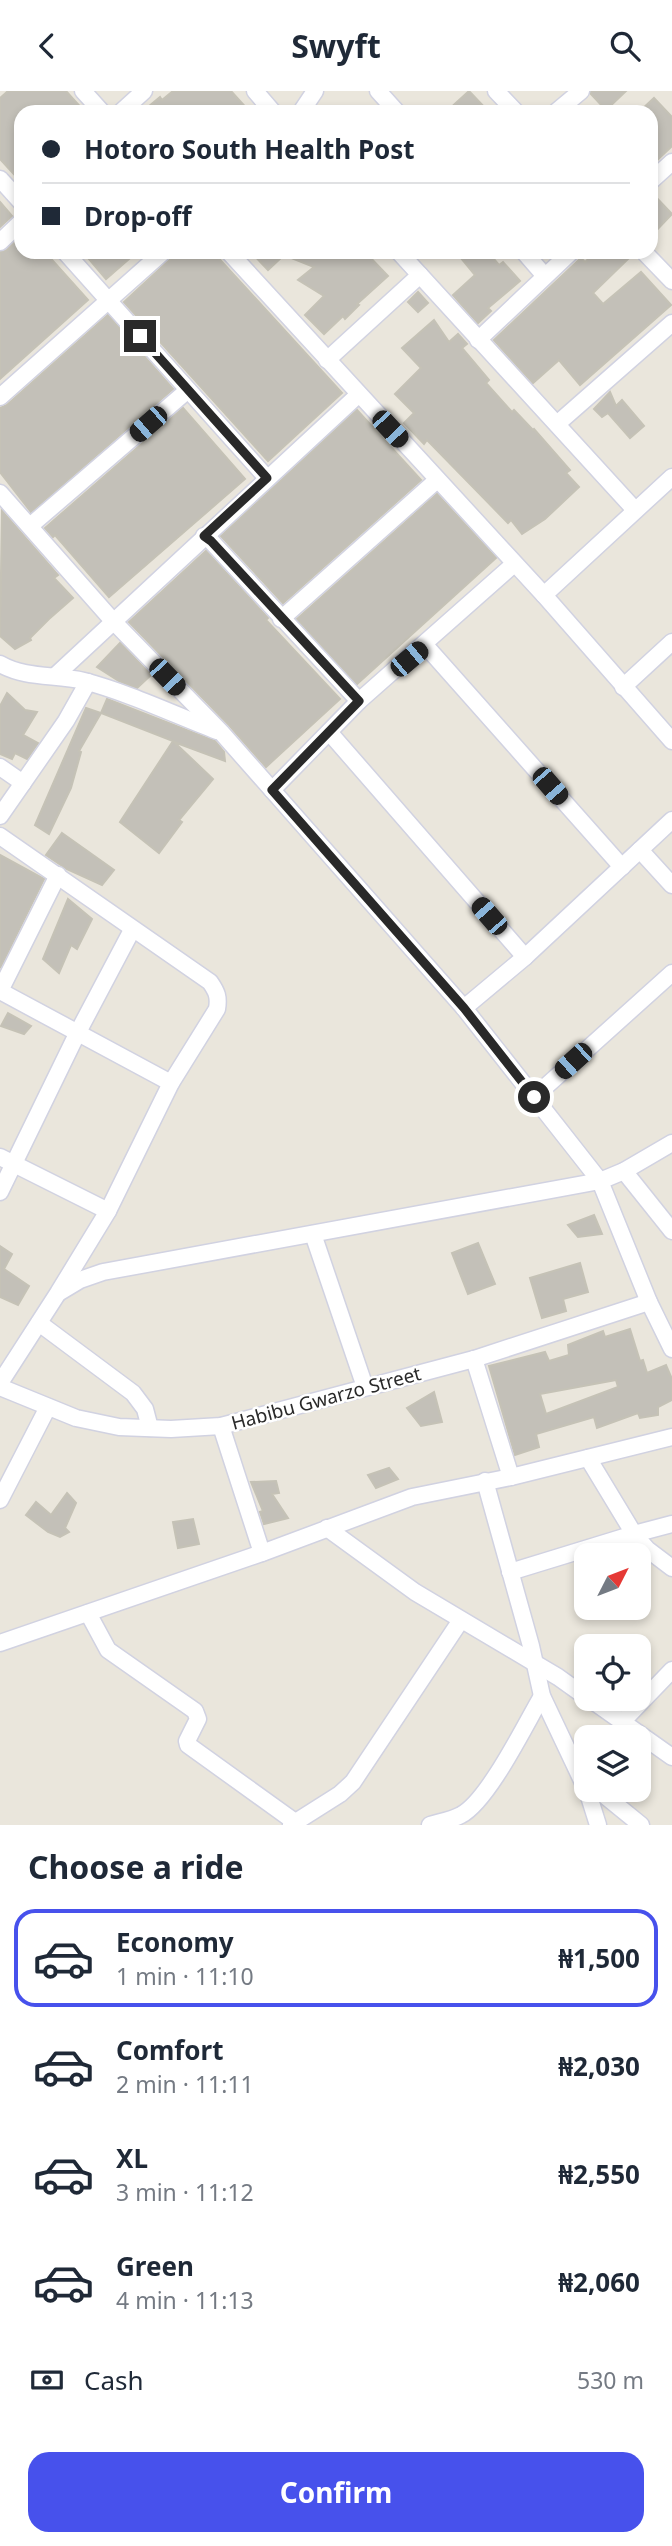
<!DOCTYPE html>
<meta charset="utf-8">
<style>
:root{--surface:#fff;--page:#f6f6f7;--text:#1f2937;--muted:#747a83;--line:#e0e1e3;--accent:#4751ec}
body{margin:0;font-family:"Noto Sans",sans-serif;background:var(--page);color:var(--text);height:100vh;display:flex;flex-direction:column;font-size:26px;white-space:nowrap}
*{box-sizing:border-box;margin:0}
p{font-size:23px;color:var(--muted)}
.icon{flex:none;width:38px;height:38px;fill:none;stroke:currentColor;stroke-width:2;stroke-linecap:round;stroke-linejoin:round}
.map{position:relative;height:1734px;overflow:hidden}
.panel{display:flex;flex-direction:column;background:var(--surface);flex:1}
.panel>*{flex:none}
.banner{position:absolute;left:14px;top:14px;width:644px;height:154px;border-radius:21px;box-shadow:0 4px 10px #0003;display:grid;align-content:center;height:154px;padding:0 28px;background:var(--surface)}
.needle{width:46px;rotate:48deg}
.fabs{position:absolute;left:574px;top:1452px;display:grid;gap:14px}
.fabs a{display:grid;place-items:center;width:77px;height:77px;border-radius:14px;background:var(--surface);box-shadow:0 4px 10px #0003;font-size:35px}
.end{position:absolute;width:32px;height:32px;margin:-16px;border:9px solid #292929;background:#fff;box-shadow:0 0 0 4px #fff}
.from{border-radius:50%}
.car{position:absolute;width:21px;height:42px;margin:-21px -10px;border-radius:9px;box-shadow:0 0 5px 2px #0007;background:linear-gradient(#222 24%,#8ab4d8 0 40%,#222 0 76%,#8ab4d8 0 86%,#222 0)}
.banner b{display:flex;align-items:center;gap:24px;height:66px;font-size:26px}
.banner b+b{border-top:2px solid var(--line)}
.banner i{width:18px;height:18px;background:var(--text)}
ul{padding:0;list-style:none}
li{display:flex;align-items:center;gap:21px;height:98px;margin:0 14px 10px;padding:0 14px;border:4px solid transparent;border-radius:21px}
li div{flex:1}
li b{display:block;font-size:26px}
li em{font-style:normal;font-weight:700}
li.current{border-color:var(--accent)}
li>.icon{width:63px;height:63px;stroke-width:1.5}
h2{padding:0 28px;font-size:32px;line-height:84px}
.pay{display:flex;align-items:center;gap:18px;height:77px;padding:0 28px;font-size:26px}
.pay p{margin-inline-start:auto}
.button{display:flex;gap:14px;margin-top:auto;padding:14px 28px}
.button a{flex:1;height:80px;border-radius:21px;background:var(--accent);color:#fff;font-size:28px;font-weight:700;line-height:80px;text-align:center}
header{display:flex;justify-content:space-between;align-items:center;height:91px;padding:0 28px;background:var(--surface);font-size:32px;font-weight:700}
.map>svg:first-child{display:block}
.building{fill:#c3c0b8;stroke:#c5c2b6;stroke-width:2;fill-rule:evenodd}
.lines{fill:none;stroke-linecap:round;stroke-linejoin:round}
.minor-casing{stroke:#d1d2e1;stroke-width:19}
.minor{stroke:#fff;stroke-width:16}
.route{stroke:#292929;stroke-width:9}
.labels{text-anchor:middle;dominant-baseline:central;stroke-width:5;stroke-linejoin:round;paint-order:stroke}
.street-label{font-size:19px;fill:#292929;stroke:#fff}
</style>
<header><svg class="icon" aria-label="back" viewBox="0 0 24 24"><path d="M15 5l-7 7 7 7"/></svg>Swyft<svg class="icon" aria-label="search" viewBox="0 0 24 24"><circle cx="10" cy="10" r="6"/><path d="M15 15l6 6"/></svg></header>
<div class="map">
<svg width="672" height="1734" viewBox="0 0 672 1734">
<rect width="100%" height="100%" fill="#eae6dc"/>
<g class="building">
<path d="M8,0H66L85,21H21V91L0,68V7Z"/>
<path d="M173,0H231L250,21H142L160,6L162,9Z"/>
<path d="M469,0L489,21H446Z"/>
<path d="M591,0H626L606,19L591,3Z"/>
<path d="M654,7L672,26V55L651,75V21H639Z"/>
<path d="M651,101L672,123L651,145Z"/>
<path d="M0,111L12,125L0,136Z"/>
<path d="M21,145V161H45L88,209L0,288V161L7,159Z"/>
<path d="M83,161H137L106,188Z"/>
<path d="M178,161H213L342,302L268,370L124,211Z"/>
<path d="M251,161H365L388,185L357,213L359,214L345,228L343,225L324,243L305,224L324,205L298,189L314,176L284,164L268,179Z"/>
<path d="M456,161H488L499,174L503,171L520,190L488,217L491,220L478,232L453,204L475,184Z"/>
<path d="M596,161H623L629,167L593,202L603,213L641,181L671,214L580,294L559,269L533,292L494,249L581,167L585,171Z"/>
<path d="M418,201L428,212L418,221L408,211Z"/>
<path d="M108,224L173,298L31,421L0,381V317L7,314Z"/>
<path d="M434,229L449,251L458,243L467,253L462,257L489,289L486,292L512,321L514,319L533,339L534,338L570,379L566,382L579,396L545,428L522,443L511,429L508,432L427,349L424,353L404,332L414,322L395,303L421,277L402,257Z"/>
<path d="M610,301L616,315L622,309L644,335L630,347L608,322L602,326L594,318Z"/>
<path d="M183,317L245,388L109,506L55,444L53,446L45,437Z"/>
<path d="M357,319L421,389L283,512L221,445Z"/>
<path d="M437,403L496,467L357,593L297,528Z"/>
<path d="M2,420L58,484L54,487L73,507L49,528L30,547L31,549L15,558L0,545Z"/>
<path d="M206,460L268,527L266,529L340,608L266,676L229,634L129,531Z"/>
<path d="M120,552L151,584L137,597L119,590L97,576Z"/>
<path d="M7,602L25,619L37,621L23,644L38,652L27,668L15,662L12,668L0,663V615Z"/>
<path d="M107,608L215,650L224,661L225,670L174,651L213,688L179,729L182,731L159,762L120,731L173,650L101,622Z"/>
<path d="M86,617L101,622L79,660L81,661L71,697L49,743L35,734Z"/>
<path d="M62,742L114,779L102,794L67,778L46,764Z"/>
<path d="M0,764L44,788L0,877Z"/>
<path d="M68,808L92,828L77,858L71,854L59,882L43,868Z"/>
<path d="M8,922L31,935L24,943L1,935Z"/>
<path d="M594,1124L602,1143L578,1146L568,1134Z"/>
<path d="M478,1152L495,1193L468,1203L452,1162Z"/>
<path d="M0,1155L12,1163L4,1178L29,1195L18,1214L0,1206Z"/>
<path d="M580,1172L588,1201L563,1208L566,1220L542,1227L530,1187Z"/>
<path d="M630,1238L640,1270L643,1269L647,1282L666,1274L672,1288V1309L658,1316V1324L640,1327L638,1322L597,1337L594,1326L536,1343L539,1356L515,1364L489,1275L545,1261L549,1270L569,1264L568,1254L603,1240L605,1246ZM616,1289L618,1296L546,1323L540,1303Z"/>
<path d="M434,1301L442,1331L421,1335L407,1317Z"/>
<path d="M389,1377L398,1388L376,1397L368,1384Z"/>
<path d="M276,1390L279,1402L272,1403L288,1427L264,1433L260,1421L263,1420L251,1391Z"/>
<path d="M67,1402L76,1412L65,1437L69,1441L60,1446L48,1441L26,1424L36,1411L51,1424Z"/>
<path d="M193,1428L199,1453L178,1457L173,1431Z"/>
</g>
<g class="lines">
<g class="minor-casing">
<g id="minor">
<path d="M83,0L102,21"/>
<path d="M255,0L273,21"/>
<path d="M378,0L397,21"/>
<path d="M496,0L516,21"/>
<path d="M121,21L144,0"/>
<path d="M301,21L315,0"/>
<path d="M556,21L581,0"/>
<path d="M0,88L21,111"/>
<path d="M651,90L672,71"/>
<path d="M0,151L21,131"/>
<path d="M65,161L267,387"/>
<path d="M229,161L544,504L672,650"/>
<path d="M399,161L635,419"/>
<path d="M524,161L544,184"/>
<path d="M644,161L672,190"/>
<path d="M478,249L571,161"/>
<path d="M327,269L420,184"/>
<path d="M0,306L163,161"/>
<path d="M557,333L672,232"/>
<path d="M0,402L113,530L221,641L464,917L600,1090L649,1211L672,1258"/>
<path d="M30,435L188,299"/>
<path d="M204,445L211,450L359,610"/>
<path d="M544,504L672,386"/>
<path d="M281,528L437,389"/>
<path d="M425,554L622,776"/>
<path d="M0,573C26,588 56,583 84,590C129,602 173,623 217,640"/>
<path d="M55,585L358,304"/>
<path d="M623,596L672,551"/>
<path d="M329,641L525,866"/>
<path d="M0,676L23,692"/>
<path d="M272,699L359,610L514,473"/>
<path d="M0,725L66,630L88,591"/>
<path d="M0,745L210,891C217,901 219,906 217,918L171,992L108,1120L58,1202L0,1292"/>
<path d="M640,759L672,794"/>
<path d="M58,784L0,900L171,992"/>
<path d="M464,917L525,866L672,729"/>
<path d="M534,1006L672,882"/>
<path d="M0,1066L108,1120"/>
<path d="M624,1080L672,1140"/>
<path d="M0,1101L77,943L132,839"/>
<path d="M313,1143L365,1296"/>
<path d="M60,1201L80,1189L103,1181L600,1090L624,1080L672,1052"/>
<path d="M39,1232L133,1302L145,1318L150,1337"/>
<path d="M474,1268L511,1386"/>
<path d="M0,1296L76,1327L119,1336L171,1338L221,1335L474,1268L649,1211"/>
<path d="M221,1335L262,1462"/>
<path d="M588,1367L634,1443L647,1458L672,1477"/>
<path d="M485,1390L531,1555L542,1605L586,1698"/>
<path d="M0,1409L48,1316"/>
<path d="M327,1437L415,1501L558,1586L586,1606"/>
<path d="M510,1481L634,1443L672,1433"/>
<path d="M88,1522L108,1559L195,1620L198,1628L187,1650L188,1654L295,1731"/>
<path d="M0,1552L262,1462L412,1406L511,1386L672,1346"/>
<path d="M590,1608L672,1666"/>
<path d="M622,1631L672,1579"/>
<path d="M587,1699L598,1734"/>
<path d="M598,1699L641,1734"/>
<path d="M291,1734L340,1703L353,1691L461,1529"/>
<path d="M430,1734C440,1731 452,1729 461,1724C488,1710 525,1634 542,1605"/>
</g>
</g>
<use href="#minor" class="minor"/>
</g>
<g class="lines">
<path class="route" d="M140,245L267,387L204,445L211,450L359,610L272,699L464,917L534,1006"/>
</g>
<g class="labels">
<g class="street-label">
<text transform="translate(326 1307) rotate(-15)">Habibu Gwarzo Street</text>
</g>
</g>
</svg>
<div class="fabs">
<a><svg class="needle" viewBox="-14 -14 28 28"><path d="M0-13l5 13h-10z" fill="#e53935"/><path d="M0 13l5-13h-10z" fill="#747a83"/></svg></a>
<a><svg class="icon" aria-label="locate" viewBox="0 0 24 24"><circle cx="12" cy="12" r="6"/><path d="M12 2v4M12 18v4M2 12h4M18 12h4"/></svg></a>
<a><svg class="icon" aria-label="layers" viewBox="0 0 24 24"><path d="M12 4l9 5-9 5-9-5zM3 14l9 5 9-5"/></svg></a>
</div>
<i class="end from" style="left:534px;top:1006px"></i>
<i class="end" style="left:140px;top:245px"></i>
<i class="car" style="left:148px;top:333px;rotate:229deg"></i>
<i class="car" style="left:390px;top:338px;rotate:137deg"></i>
<i class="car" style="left:409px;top:568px;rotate:50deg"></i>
<i class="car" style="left:167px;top:586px;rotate:136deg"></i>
<i class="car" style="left:550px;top:695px;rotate:139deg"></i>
<i class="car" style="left:489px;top:825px;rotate:319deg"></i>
<i class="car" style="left:573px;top:970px;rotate:228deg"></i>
<div class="banner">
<b><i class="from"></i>Hotoro South Health Post</b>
<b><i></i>Drop-off</b>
</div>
</div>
<section class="panel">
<h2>Choose a ride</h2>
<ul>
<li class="current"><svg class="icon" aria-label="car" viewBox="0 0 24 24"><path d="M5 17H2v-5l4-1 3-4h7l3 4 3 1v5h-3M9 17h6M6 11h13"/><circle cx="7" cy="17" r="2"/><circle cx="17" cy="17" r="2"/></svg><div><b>Economy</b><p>1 min · 11:10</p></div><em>₦1,500</em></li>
<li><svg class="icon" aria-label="car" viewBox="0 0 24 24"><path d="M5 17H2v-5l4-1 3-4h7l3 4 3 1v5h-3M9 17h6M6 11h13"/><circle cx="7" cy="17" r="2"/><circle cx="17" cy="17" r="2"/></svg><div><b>Comfort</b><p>2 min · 11:11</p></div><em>₦2,030</em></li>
<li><svg class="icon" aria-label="car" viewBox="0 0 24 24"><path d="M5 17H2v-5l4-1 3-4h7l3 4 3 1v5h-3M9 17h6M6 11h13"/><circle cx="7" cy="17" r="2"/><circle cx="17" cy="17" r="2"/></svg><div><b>XL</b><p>3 min · 11:12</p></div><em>₦2,550</em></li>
<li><svg class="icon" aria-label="car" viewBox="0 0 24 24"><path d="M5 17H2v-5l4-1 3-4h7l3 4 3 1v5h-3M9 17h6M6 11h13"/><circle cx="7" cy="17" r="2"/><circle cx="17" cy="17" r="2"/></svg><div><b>Green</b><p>4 min · 11:13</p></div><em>₦2,060</em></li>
</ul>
<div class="pay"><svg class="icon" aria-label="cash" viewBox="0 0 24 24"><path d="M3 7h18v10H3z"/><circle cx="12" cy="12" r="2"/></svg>Cash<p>530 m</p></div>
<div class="button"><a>Confirm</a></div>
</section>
